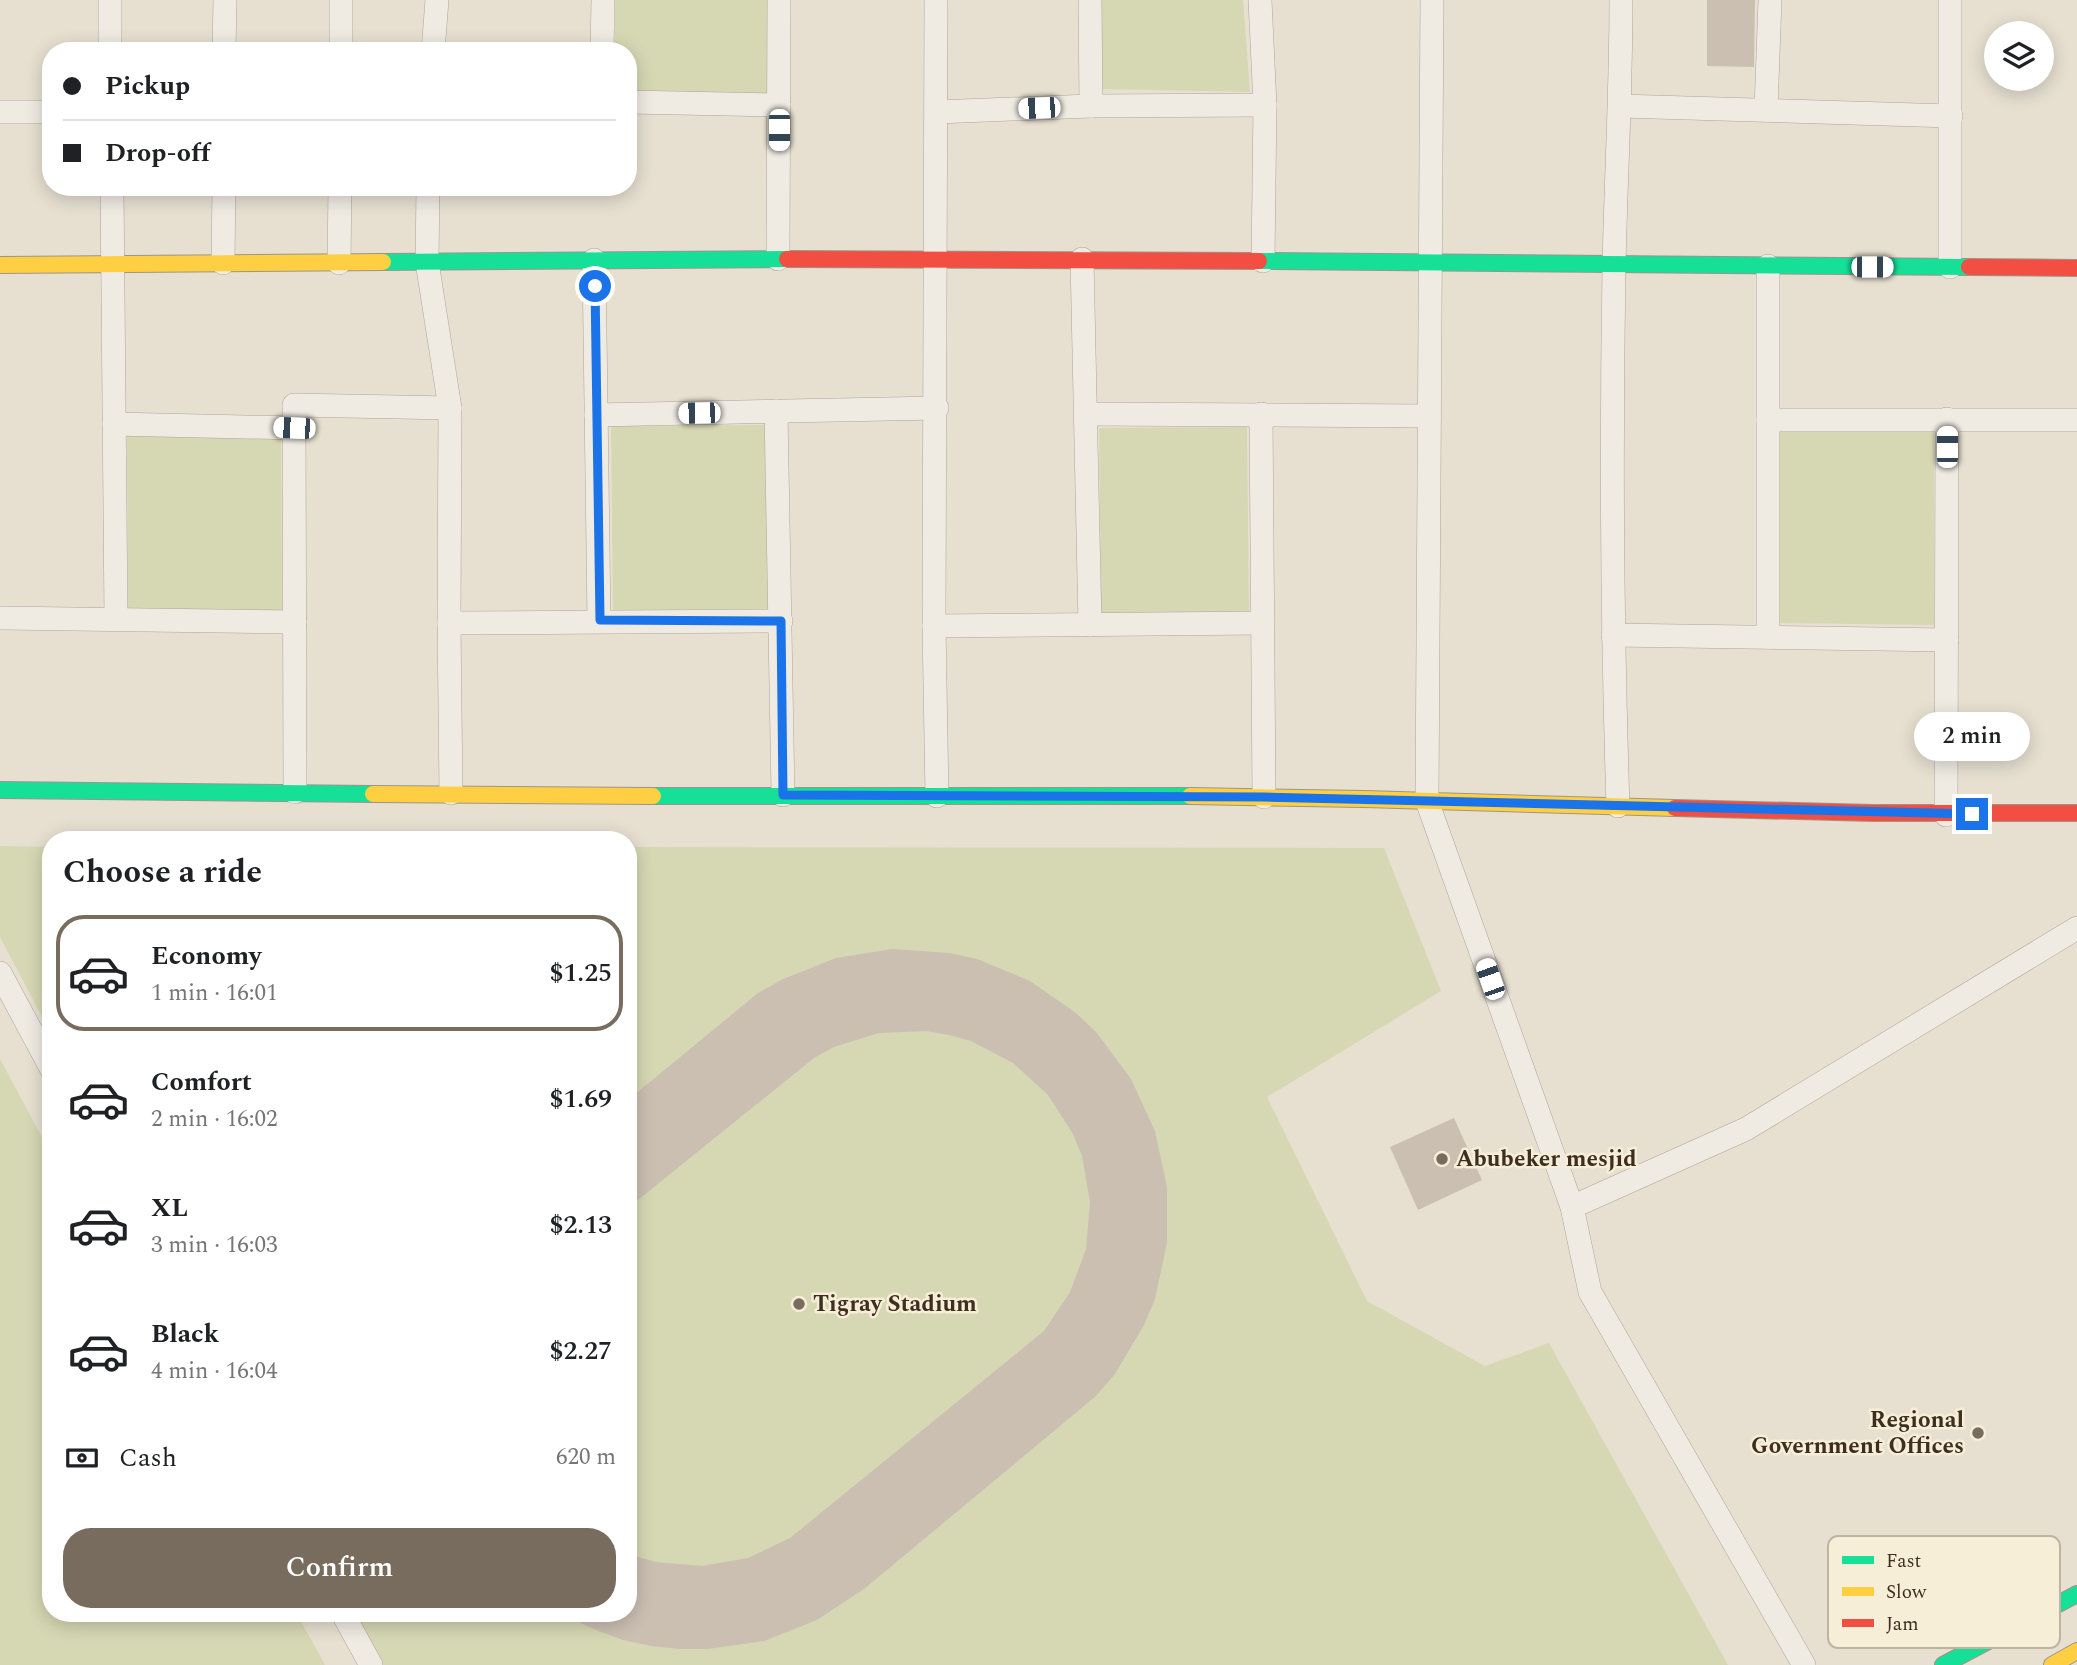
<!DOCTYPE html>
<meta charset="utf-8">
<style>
:root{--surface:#fff;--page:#f2f2f2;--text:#202124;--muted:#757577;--line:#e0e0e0;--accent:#786c5e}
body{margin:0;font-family:Spectral,serif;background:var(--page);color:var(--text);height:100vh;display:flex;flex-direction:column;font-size:26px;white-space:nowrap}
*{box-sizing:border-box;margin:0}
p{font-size:23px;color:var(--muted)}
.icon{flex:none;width:38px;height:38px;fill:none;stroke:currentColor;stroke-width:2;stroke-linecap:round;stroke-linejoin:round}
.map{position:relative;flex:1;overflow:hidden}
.panel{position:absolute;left:42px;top:831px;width:595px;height:791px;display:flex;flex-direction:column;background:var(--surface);border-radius:28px;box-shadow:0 4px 18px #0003}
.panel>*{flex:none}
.banner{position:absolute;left:42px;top:42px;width:595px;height:154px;border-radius:28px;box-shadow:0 4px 18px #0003;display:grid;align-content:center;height:154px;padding:0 21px;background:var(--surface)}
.tools{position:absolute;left:1984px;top:21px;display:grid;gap:14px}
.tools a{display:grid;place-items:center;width:70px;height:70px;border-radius:50%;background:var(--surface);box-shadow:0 4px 18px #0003;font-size:35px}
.end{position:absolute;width:32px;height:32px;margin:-16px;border:9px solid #1a73e8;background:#fff;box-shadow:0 0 0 4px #fff}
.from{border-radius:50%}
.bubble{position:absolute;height:49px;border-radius:24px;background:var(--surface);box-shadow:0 4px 18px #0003;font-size:23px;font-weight:600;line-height:49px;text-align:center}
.car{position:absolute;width:21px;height:42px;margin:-21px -10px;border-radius:9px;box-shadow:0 0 5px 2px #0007;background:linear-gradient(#fff 24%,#345 0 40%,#fff 0 76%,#345 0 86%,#fff 0)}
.banner b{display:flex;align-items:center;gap:24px;height:66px;font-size:26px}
.banner b+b{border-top:2px solid var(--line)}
.banner i{width:18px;height:18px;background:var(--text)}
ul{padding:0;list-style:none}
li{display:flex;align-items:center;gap:21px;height:116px;margin:0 14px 10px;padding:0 7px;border:4px solid transparent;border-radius:28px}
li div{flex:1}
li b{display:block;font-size:26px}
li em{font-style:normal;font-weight:600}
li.active{border-color:var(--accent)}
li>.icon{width:63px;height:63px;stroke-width:1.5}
h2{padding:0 21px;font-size:32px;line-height:84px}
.pay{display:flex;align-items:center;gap:18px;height:77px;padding:0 21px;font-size:26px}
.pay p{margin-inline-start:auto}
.action{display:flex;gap:14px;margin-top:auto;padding:14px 21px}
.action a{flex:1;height:80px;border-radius:28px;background:var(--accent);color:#fff;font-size:28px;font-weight:600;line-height:80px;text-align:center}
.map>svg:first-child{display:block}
.green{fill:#d6d7b3}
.building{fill:#cbbfb2}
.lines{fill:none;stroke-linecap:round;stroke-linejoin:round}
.street-casing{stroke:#ada599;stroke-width:24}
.fast-casing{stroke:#9c958a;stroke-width:18}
.slow-casing{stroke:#9c958a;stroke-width:18}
.jam-casing{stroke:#9c958a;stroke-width:18}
.street{stroke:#efebe3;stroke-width:23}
.fast{stroke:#16e098;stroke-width:16}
.slow{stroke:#ffcf43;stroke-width:16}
.jam{stroke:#f24e42;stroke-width:16}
.route{stroke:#1a73e8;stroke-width:9}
.poi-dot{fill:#786c5e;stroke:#f7eed8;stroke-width:2.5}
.labels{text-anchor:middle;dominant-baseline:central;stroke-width:5;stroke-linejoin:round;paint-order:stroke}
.poi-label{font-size:23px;font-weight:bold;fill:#3d2e20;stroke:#f7eed8;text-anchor:start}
.key{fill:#f7eed8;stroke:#bfb4a1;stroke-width:2}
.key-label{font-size:19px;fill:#3d2e20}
</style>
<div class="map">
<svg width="2077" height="1665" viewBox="0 0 2077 1665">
<rect width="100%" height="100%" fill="#e7e0d1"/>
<g class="green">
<path d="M615,0H768V95L628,94V51H615Z"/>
<path d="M1102,0H1243L1250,92L1102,89Z"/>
<path d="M767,425L769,609L613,610L611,426Z"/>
<path d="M1247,427L1249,612L1101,613L1099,428Z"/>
<path d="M1780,431L1934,432V625L1780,623Z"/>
<path d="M127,434H281L282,613L128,612Z"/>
<path d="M0,846L51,847V1034L0,937Z"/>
<path d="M628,847L1384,848L1441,991L1267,1097L1367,1301L1485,1366L1549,1343L1728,1665H382L355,1614H628Z"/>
<path d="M0,1059L51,1154V1614H297L325,1665H0Z"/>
</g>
<g class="building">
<path d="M1707,0H1755L1754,67L1707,66Z"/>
<path d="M892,949L949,953L977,959L1030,981L1076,1013L1097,1033L1131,1079L1155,1131L1167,1187V1243L1155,1299L1144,1325L1115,1374L1096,1396L864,1589L817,1620L764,1641L708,1649H679L651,1646L623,1640L596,1630L561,1614H628V1554L656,1562L702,1566L748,1558L790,1538L1044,1331L1070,1292L1086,1249L1090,1202L1082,1156L1073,1134L1048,1095L1013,1063L971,1041L949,1035L926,1031L879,1033L834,1047L814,1058L628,1208V1100L758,993L783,979L836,958Z"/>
<path d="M1454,1118L1482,1180L1418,1210L1390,1147Z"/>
</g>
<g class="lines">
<g class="street-casing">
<g id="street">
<path d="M110,0V51"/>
<path d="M936,0L934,626L937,796"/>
<path d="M1090,0L1091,106"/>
<path d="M1260,0L1265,105L1263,261"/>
<path d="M1432,0L1427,801L1572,1207L1590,1292L1804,1665"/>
<path d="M224,51L225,0"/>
<path d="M341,51V0"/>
<path d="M433,51L437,0"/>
<path d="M602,51L603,0"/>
<path d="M628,102L779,105"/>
<path d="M1620,106L1951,116"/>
<path d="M1766,110L1770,0"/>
<path d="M0,112H51"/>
<path d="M937,112L1091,106L1265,105"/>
<path d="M112,187L116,618"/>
<path d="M428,187L427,262L450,408L449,623L451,793"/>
<path d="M778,259L779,0"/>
<path d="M1082,259L1090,625"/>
<path d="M594,260L599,620"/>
<path d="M223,263L224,187"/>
<path d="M339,263L340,187"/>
<path d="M1950,267V0"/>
<path d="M776,411L783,795"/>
<path d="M1086,414L1429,416"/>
<path d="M1261,414L1264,797"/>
<path d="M596,415L937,408"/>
<path d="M1768,420H2077"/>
<path d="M114,424L294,428"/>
<path d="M0,618L295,622"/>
<path d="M449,623L781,621"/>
<path d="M934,626L1262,623"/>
<path d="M1613,635L1947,640"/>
<path d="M1768,637V266"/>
<path d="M295,792L294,405L450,408"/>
<path d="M1618,806C1612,626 1611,445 1614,265C1616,177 1621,89 1621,0"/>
<path d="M1946,815L1947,419"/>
<path d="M0,973L51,1068"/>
<path d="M1572,1207L1746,1129L2077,928"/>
<path d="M343,1614L371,1665"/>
</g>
</g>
<g class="fast-casing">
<g id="fast">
<path d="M1259,261L1969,267"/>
<path d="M383,262L787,259"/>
<path d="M0,790L373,794"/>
<path d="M653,796H1190"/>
<path d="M1943,1665L2077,1594"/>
</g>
</g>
<g class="slow-casing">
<g id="slow">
<path d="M0,265L383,262"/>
<path d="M373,794L653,796"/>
<path d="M1190,796L1364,799L1675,808"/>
<path d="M2052,1665L2077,1651"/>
</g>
</g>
<g class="jam-casing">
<g id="jam">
<path d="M787,259L1259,261"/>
<path d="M1969,267L2077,268"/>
<path d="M1675,808L1873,813H2077"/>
</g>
</g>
<use href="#street" class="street"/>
<use href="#fast" class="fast"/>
<use href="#slow" class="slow"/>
<use href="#jam" class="jam"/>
</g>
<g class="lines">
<path class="route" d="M595,286L600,620L781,621L783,795L1264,797L1972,814"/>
</g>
<g class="poi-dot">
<circle cx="1442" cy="1159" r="7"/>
<circle cx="799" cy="1304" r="7"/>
<circle cx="1978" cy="1433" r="7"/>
</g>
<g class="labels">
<g class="poi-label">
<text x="1456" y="1159">Abubeker mesjid</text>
<text x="813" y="1304">Tigray Stadium</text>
<text x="1964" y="1420" text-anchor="end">Regional<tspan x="1964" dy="26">Government Offices</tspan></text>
</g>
</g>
<rect x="1828" y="1536" width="232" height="112" rx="10" class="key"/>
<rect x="1842" y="1556" width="32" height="8" fill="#16e098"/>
<rect x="1842" y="1587" width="32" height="9" fill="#ffcf43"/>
<rect x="1842" y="1619" width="32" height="8" fill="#f24e42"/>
<g class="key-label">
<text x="1886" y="1567">Fast</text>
<text x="1886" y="1598">Slow</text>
<text x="1886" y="1630">Jam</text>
</g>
</svg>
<div class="tools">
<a><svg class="icon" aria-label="layers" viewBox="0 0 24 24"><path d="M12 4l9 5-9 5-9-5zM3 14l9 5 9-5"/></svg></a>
</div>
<i class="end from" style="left:595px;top:286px"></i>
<i class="end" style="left:1972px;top:814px"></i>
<div class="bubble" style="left:1914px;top:712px;width:116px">2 min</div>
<i class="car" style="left:1039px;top:108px;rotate:268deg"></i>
<i class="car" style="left:779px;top:130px;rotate:180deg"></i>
<i class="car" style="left:1872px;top:267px;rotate:90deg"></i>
<i class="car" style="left:699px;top:413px;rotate:269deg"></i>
<i class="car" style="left:294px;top:428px;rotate:272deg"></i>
<i class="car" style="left:1947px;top:447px;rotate:0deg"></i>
<i class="car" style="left:1490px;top:979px;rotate:341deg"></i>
<div class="banner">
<b><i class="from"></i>Pickup</b>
<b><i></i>Drop-off</b>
</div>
<section class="panel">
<h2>Choose a ride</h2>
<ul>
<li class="active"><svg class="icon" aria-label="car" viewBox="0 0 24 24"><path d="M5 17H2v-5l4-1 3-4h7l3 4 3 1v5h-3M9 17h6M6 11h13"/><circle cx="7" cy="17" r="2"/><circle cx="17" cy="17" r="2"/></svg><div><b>Economy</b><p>1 min · 16:01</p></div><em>$1.25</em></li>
<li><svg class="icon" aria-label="car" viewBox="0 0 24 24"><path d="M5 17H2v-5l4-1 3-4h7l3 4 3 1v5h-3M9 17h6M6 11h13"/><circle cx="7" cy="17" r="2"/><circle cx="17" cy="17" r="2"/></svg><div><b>Comfort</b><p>2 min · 16:02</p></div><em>$1.69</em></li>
<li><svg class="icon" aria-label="car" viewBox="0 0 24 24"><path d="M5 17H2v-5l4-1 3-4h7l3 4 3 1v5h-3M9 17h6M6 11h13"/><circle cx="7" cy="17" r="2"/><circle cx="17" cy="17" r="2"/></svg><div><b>XL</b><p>3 min · 16:03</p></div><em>$2.13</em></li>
<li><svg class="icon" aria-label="car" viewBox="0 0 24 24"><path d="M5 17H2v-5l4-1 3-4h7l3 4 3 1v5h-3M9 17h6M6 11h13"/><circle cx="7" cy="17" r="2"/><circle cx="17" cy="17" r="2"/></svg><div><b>Black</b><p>4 min · 16:04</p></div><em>$2.27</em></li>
</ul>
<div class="pay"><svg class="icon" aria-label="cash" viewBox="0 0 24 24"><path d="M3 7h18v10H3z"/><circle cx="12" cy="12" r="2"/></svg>Cash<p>620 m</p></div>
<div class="action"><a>Confirm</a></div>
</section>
</div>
